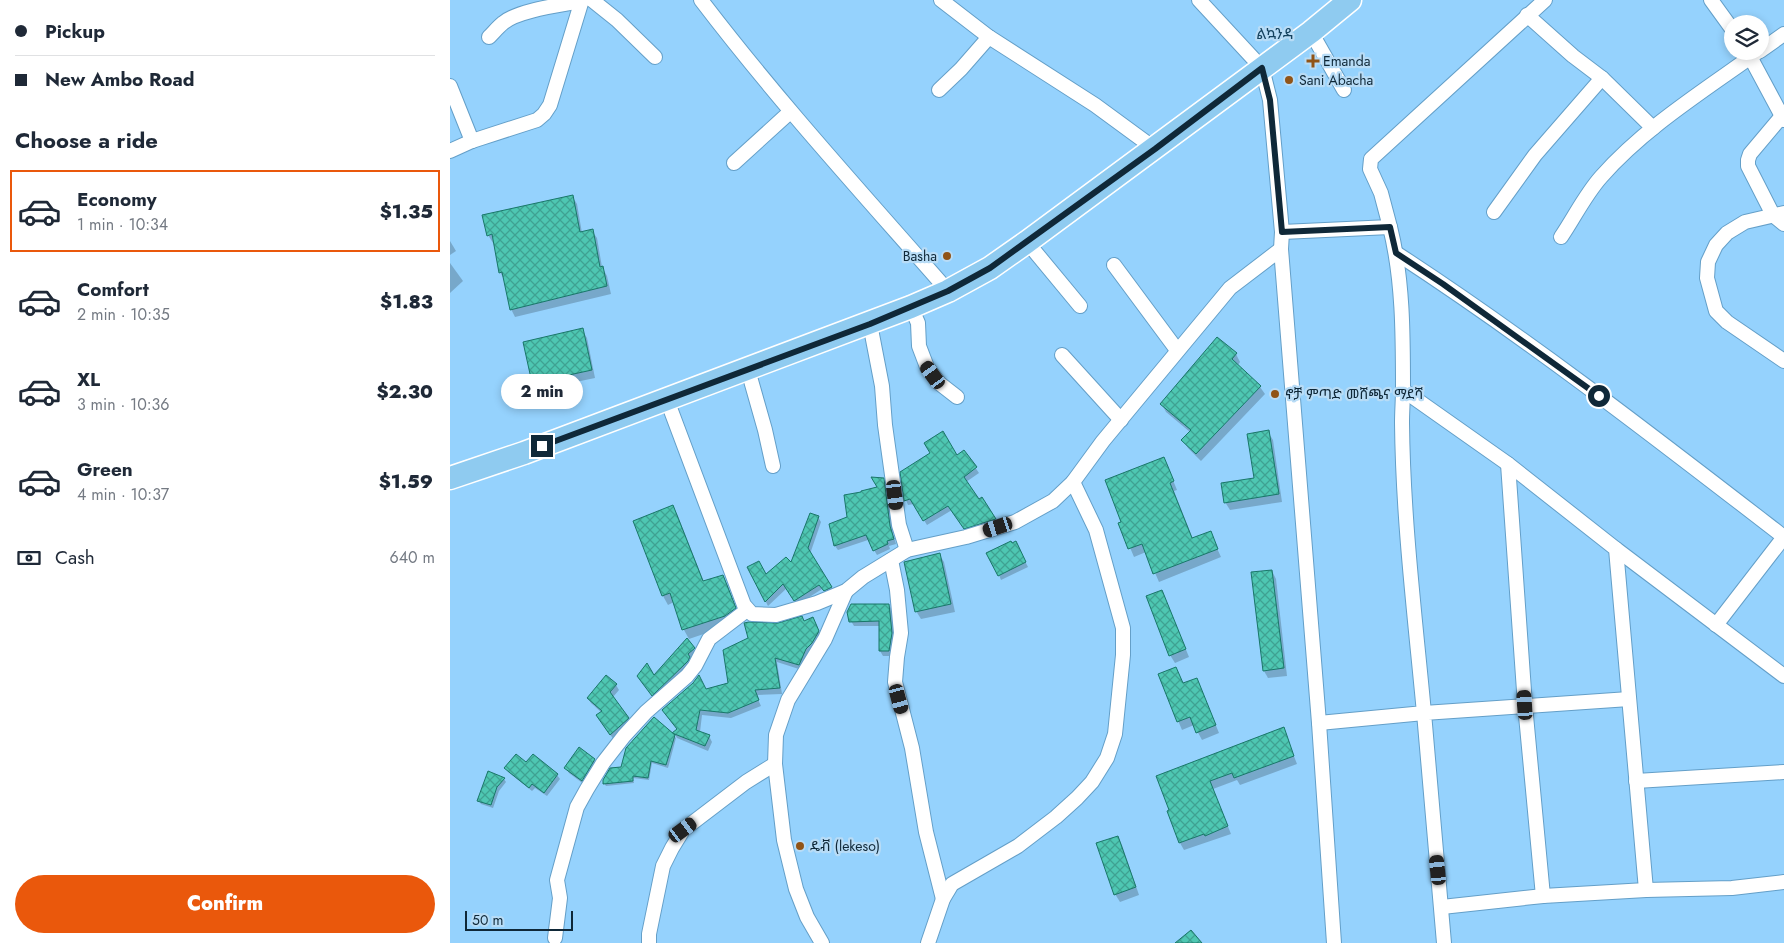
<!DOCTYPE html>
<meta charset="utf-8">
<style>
:root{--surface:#fff;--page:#f6f6f7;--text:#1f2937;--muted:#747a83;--line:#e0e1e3;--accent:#ea580c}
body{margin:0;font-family:Jost,"Noto Sans Ethiopic",sans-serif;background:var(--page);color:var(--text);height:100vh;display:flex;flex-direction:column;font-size:19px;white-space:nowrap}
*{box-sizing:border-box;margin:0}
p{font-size:16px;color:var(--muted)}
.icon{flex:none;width:28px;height:28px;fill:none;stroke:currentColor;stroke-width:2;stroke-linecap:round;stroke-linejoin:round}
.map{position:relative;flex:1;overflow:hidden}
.drawer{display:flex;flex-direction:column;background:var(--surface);width:450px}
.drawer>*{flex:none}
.hud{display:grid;align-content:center;height:110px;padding:0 15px;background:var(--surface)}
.tools{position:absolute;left:1274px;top:15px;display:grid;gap:10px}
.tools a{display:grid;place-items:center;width:45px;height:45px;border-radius:50%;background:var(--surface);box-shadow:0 2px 8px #0003;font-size:25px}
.scale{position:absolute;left:15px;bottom:12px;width:108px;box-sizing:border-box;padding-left:5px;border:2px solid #0f2838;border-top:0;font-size:14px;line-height:18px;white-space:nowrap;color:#0f2838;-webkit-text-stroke:4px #b8dcf6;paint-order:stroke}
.end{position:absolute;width:22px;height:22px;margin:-11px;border:6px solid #0f2838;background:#fff;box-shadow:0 0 0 2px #fff}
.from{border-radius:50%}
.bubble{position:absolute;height:35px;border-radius:18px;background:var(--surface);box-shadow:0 2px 8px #0003;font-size:16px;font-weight:800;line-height:35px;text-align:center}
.car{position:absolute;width:15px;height:30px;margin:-15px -8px;border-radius:6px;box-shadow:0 0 4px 1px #0007;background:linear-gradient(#222 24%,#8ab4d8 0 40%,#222 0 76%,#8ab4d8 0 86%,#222 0)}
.hud b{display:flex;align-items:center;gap:18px;height:48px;font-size:19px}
.hud b+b{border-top:1px solid var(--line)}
.hud i{width:12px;height:12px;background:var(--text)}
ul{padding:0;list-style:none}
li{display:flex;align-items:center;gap:15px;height:82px;margin:0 10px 8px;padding:0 5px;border:2px solid transparent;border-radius:0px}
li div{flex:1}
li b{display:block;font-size:19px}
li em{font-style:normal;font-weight:800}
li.current{border-color:var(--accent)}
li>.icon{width:45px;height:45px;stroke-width:1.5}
h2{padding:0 15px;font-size:22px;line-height:60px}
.pay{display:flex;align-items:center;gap:12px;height:55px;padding:0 15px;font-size:19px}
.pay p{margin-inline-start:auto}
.primary-button{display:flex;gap:10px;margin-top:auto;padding:10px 15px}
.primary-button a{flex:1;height:58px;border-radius:30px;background:var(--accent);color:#fff;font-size:20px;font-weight:800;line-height:58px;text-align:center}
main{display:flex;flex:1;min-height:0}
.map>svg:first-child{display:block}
.shadow{fill:#0003}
.building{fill:url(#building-cross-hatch);stroke:#197769}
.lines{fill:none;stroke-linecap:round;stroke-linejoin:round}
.street-casing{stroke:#649fc8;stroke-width:16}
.primary-casing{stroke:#fff;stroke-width:25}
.street{stroke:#fff;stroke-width:14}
.primary{stroke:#8fcbf0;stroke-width:22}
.route{stroke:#0f2838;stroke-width:6}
.poi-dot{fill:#915417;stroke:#b8dcf6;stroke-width:2}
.labels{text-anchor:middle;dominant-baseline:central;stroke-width:4.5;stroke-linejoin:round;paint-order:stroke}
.poi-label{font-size:14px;fill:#0f2838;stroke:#b8dcf6;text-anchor:start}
.neighbourhood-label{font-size:15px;fill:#15435f;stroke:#b8dcf6}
</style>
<main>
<section class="drawer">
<div class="hud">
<b><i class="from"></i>Pickup</b>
<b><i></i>New Ambo Road</b>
</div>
<h2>Choose a ride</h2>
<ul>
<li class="current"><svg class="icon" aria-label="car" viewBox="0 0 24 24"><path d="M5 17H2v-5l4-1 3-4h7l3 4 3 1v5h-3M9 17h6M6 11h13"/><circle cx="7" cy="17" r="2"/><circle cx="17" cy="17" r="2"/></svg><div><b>Economy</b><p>1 min · 10:34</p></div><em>$1.35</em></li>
<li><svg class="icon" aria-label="car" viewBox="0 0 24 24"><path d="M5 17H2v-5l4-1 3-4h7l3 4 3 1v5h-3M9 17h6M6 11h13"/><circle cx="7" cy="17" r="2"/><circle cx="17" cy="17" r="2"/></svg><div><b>Comfort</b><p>2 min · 10:35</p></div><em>$1.83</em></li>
<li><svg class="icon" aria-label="car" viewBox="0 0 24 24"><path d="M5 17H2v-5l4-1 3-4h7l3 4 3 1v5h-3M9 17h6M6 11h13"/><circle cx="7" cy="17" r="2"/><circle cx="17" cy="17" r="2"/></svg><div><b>XL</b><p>3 min · 10:36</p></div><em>$2.30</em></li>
<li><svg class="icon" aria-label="car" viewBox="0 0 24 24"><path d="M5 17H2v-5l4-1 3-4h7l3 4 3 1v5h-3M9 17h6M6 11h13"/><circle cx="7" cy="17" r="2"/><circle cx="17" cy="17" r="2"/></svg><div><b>Green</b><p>4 min · 10:37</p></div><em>$1.59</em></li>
</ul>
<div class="pay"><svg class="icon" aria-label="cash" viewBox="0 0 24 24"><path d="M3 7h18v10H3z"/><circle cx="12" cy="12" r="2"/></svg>Cash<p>640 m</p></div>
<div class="primary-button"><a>Confirm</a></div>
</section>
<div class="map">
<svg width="1334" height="943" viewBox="0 0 1334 943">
<defs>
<pattern id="building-cross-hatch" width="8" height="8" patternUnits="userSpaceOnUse" patternTransform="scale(1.25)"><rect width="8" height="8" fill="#4ec7b2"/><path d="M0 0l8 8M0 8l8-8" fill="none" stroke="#3fa292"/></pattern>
</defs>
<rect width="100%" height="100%" fill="#95d2fd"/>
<g class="shadow">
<path d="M122,196L127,204L132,233L142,231L147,238L152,267L157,276L161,294L65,317L61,309L55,281L50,272L45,242L43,243L38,235Z"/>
<path d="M0,241L6,251L0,255Z"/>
<path d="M0,263L13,281L0,293Z"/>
<path d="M132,330L137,338L145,378L87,390L83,383Z"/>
<path d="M786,354L790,362L788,365L810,387L815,394L751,461L738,448L733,440L740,432L716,412L712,404Z"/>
<path d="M818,432L823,440L832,502L780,510L775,502L805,479Z"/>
<path d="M514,451L529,473L516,482L529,501L532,499L547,524L517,533L502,510L477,525L464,504L458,505L456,500Z"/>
<path d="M714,458L727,490L724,491L743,539L760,533L771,557L709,582L696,552L684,557L670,524L673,522Z"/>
<path d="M433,479L436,484L443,533L446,544L439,546L440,549L427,555L418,540L388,550L385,546L381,525L399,518L429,488Z"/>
<path d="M223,506L228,516L254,582L273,576L278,586L290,618L280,625L239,639L234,630L224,602L218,605L213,596Z"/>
<path d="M368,517L371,522L360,554L384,592L378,595L372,589L347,605L337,588L318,606L299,568L316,576L341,564Z"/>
<path d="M568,548L578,567L551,580L549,575Z"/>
<path d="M489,554L494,562L505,612L471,619L466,611Z"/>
<path d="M822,571L826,579L837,676L818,678L814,671Z"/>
<path d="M712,591L739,657L725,663L720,655Z"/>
<path d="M439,605L442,610L444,639L441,656H433L430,651V626H404L401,621Z"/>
<path d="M354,622L366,624L371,637L352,670L327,662L332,694L306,695L311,706L281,718L252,715L250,732L259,736L262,742L258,751L227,738L224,733L228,730L217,716L256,690L280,684L326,625Z"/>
<path d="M244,649L246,654L240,660L242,663L205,700L192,681L204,677Z"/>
<path d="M726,668L733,684L747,679L769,733L752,740L744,725L732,730L709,675Z"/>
<path d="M156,677L166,685L169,690L163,697L181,723L164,740L150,720L152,713L141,703L138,698Z"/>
<path d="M204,719L226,738L218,768L202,763L199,780L183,778L184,783L156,786L154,783L172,769Z"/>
<path d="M833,728L847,764L790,785L787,780L763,789L781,834L734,850L730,843L719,812L721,811L708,777Z"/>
<path d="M144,760L147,765L135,785L119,773L116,768Z"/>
<path d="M76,763L107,775L110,779L97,796L85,788L82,791L58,772L56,768Z"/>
<path d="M54,779L56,782L49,791L43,808L31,804L29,801Z"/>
<path d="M668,837L672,845L689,895L670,902L665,894Z"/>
</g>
<g class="building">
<path d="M123,195L130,232L143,229L150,267L153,266L157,286L60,310L52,272L49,273L42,234L37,236L32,215Z"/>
<path d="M133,328L142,370L82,383L73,342Z"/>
<path d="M767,337L787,353L782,359L811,386L746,454L731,440L741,430L710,404Z"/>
<path d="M819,430L829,494L774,503L771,483L804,478L797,434Z"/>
<path d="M493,431L507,455L514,450L527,467L514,477L529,499L532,497L546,519L514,529L498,506L473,521L460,499L454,501L450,472L480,453L474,443Z"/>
<path d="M714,457L724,481L720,483L742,538L761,531L768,549L703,574L692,544L678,549L668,523L671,522L655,480Z"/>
<path d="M421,477L434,478L440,526L444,539L437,541L438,544L423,551L416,535L384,546L379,524L397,517L394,495L411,492V491L427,487Z"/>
<path d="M223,505L253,581L273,575L286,608L275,616L232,630L220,593L212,596L183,521Z"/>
<path d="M360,513L369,516L358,548L382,587L374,591L369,585L344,601L333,584L315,602L297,567L309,561L316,574L336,557L341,562Z"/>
<path d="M561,541L562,543L566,541L576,562L548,576L536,553Z"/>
<path d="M490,553L501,604L465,612L454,562Z"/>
<path d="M822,570L834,668L813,671L801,572Z"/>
<path d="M712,590L736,649L719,656L696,596Z"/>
<path d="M401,604H439L442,633L439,651H429V621L399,622L397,612Z"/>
<path d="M352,616L354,621L363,617L369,631L362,643L356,649L349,665L325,658L330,688L305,690L309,700L278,713L250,710L246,730L260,735L255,746L222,733L227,729L212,710L243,683L249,675L256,689L278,683L273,650L298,638L294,623L299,622L328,623Z"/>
<path d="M237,638L245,648L238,654L240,657L238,661L202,696L187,676L197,663L204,675Z"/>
<path d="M726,667L733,683L747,678L766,725L746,733L740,717L727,722L708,674Z"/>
<path d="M156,675L167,684L160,692L179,718L160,735L146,715L152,711L137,698Z"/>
<path d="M204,717L225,735L216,765L201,761L198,778L183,776V781L153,784V780L160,768L171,767L176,748Z"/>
<path d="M834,727L844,756L784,778L782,773L760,781L778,826L755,836L754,834L729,843L717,811L719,810L706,776Z"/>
<path d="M129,747L145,759L132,781L114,768Z"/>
<path d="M66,754L76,762L83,754L108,774L94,793L82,784L79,788L54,768Z"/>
<path d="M38,771L55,778L47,787L41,805L27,801Z"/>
<path d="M668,836L686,887L664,895L646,843Z"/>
<path d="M741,930L752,943H725Z"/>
</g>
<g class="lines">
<g class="street-casing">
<g id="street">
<path d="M142,0L167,20L205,57"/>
<path d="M251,0C328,101 414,195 498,291"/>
<path d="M491,0L539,37L645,105L705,149"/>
<path d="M749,0L812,68L820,100L832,232L831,249L869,723L884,943"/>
<path d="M1261,0L1282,29"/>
<path d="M1077,15L1123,56L1152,78L1203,128"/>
<path d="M861,32L894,90"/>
<path d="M39,37C44,32 48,27 53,23C68,10 112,5 132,1"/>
<path d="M1297,51L1334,120"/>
<path d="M1310,51L1334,34"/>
<path d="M0,86L22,141"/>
<path d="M489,90L511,69L539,37"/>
<path d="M1332,116L1300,154L1298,160V166L1323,215L1334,224"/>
<path d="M0,151L22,141L87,120L94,114L100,105L132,0"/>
<path d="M284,163L340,112"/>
<path d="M1044,212L1085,155L1152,78"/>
<path d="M1334,213L1295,222L1277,233L1266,245L1258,262L1257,278L1266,311L1277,322L1334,361"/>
<path d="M832,232L940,227L931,193L920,169L921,159L1095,0"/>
<path d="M1111,237C1124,218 1135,195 1151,177C1195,127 1255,90 1309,51"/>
<path d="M577,242L630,306"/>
<path d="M946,253C1081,341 1207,439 1334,537"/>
<path d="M664,265L727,350"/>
<path d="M461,307L468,323L469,346L477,367L489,383L507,397"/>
<path d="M420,324L432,386L435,425L449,525L457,550"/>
<path d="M612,355L671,420"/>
<path d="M298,370L315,430L323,466"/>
<path d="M953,390L1058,464L1166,549L1196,890L1093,896L992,907"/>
<path d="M217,400L294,605L302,614L326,615L367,603L396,591L413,577L457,550L516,537L565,522L603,501L623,482L653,441L780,288L831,249"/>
<path d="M1058,464L1075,705L1093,896"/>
<path d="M1166,549L1334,676"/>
<path d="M441,560L447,590L451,633L447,657L445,682L462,748L476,832L493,899"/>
<path d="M1266,625L1334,537"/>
<path d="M869,723L974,713C965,617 953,520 952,423C952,411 953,400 953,389C953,335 953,279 940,227"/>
<path d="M1186,781L1334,772"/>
<path d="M1196,890L1282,888L1334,882"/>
<path d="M105,938L110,898L107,880L127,807L137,789L153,763L174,736L196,712L237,676L245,666L259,639L297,610"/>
<path d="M199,943V934L213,866L222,848L233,830L296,782L325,764"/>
<path d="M372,943L357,917L346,889L334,840L325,764L326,735L338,700L375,639L396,591"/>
<path d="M478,943L493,899L502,884L568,846L606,817L627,798L642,782L657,758L665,734L673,655V628L646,530L623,482"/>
<path d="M994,943L974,713L1179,699"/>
</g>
</g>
<g class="primary-casing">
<path id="primary" d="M0,478L74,453L461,307L498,291L540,268L577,242L861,32L900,0"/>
</g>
<use href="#street" class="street"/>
<use href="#primary" class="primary"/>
</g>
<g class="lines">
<path class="route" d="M92,446L420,324L498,291L540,268L576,242L705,149L812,68L820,100L832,232L940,227L946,253L993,284L1149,396"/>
</g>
<g class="poi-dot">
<path d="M860.5 53.5h5v5h5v5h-5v5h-5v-5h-5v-5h5z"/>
<circle cx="839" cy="80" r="5"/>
<circle cx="497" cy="256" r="5"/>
<circle cx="825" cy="394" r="5"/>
<circle cx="350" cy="846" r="5"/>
</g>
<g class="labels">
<g class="poi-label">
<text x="873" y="61">Emanda</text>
<text x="849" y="80">Sani Abacha</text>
<text x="487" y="256" text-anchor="end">Basha</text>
<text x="835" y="394">ኖቻ ምጣድ መሸጫና ማደሻ</text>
<text x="360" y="846">ዴቭ (lekeso)</text>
</g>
<g class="neighbourhood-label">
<text x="825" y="34">ልኳንዳ</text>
</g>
</g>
</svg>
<div class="tools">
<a><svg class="icon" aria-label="layers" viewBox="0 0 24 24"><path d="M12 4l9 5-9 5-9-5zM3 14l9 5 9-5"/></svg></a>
</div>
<div class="scale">50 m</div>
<i class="end from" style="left:1149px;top:396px"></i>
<i class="end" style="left:92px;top:446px"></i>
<div class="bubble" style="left:51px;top:374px;width:82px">2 min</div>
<i class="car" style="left:483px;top:375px;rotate:324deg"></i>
<i class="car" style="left:445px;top:495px;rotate:173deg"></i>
<i class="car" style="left:548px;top:527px;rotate:252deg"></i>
<i class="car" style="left:449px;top:699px;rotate:165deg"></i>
<i class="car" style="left:1075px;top:705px;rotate:356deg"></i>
<i class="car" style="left:233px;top:830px;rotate:54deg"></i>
<i class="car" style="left:988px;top:870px;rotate:354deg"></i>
</div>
</main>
